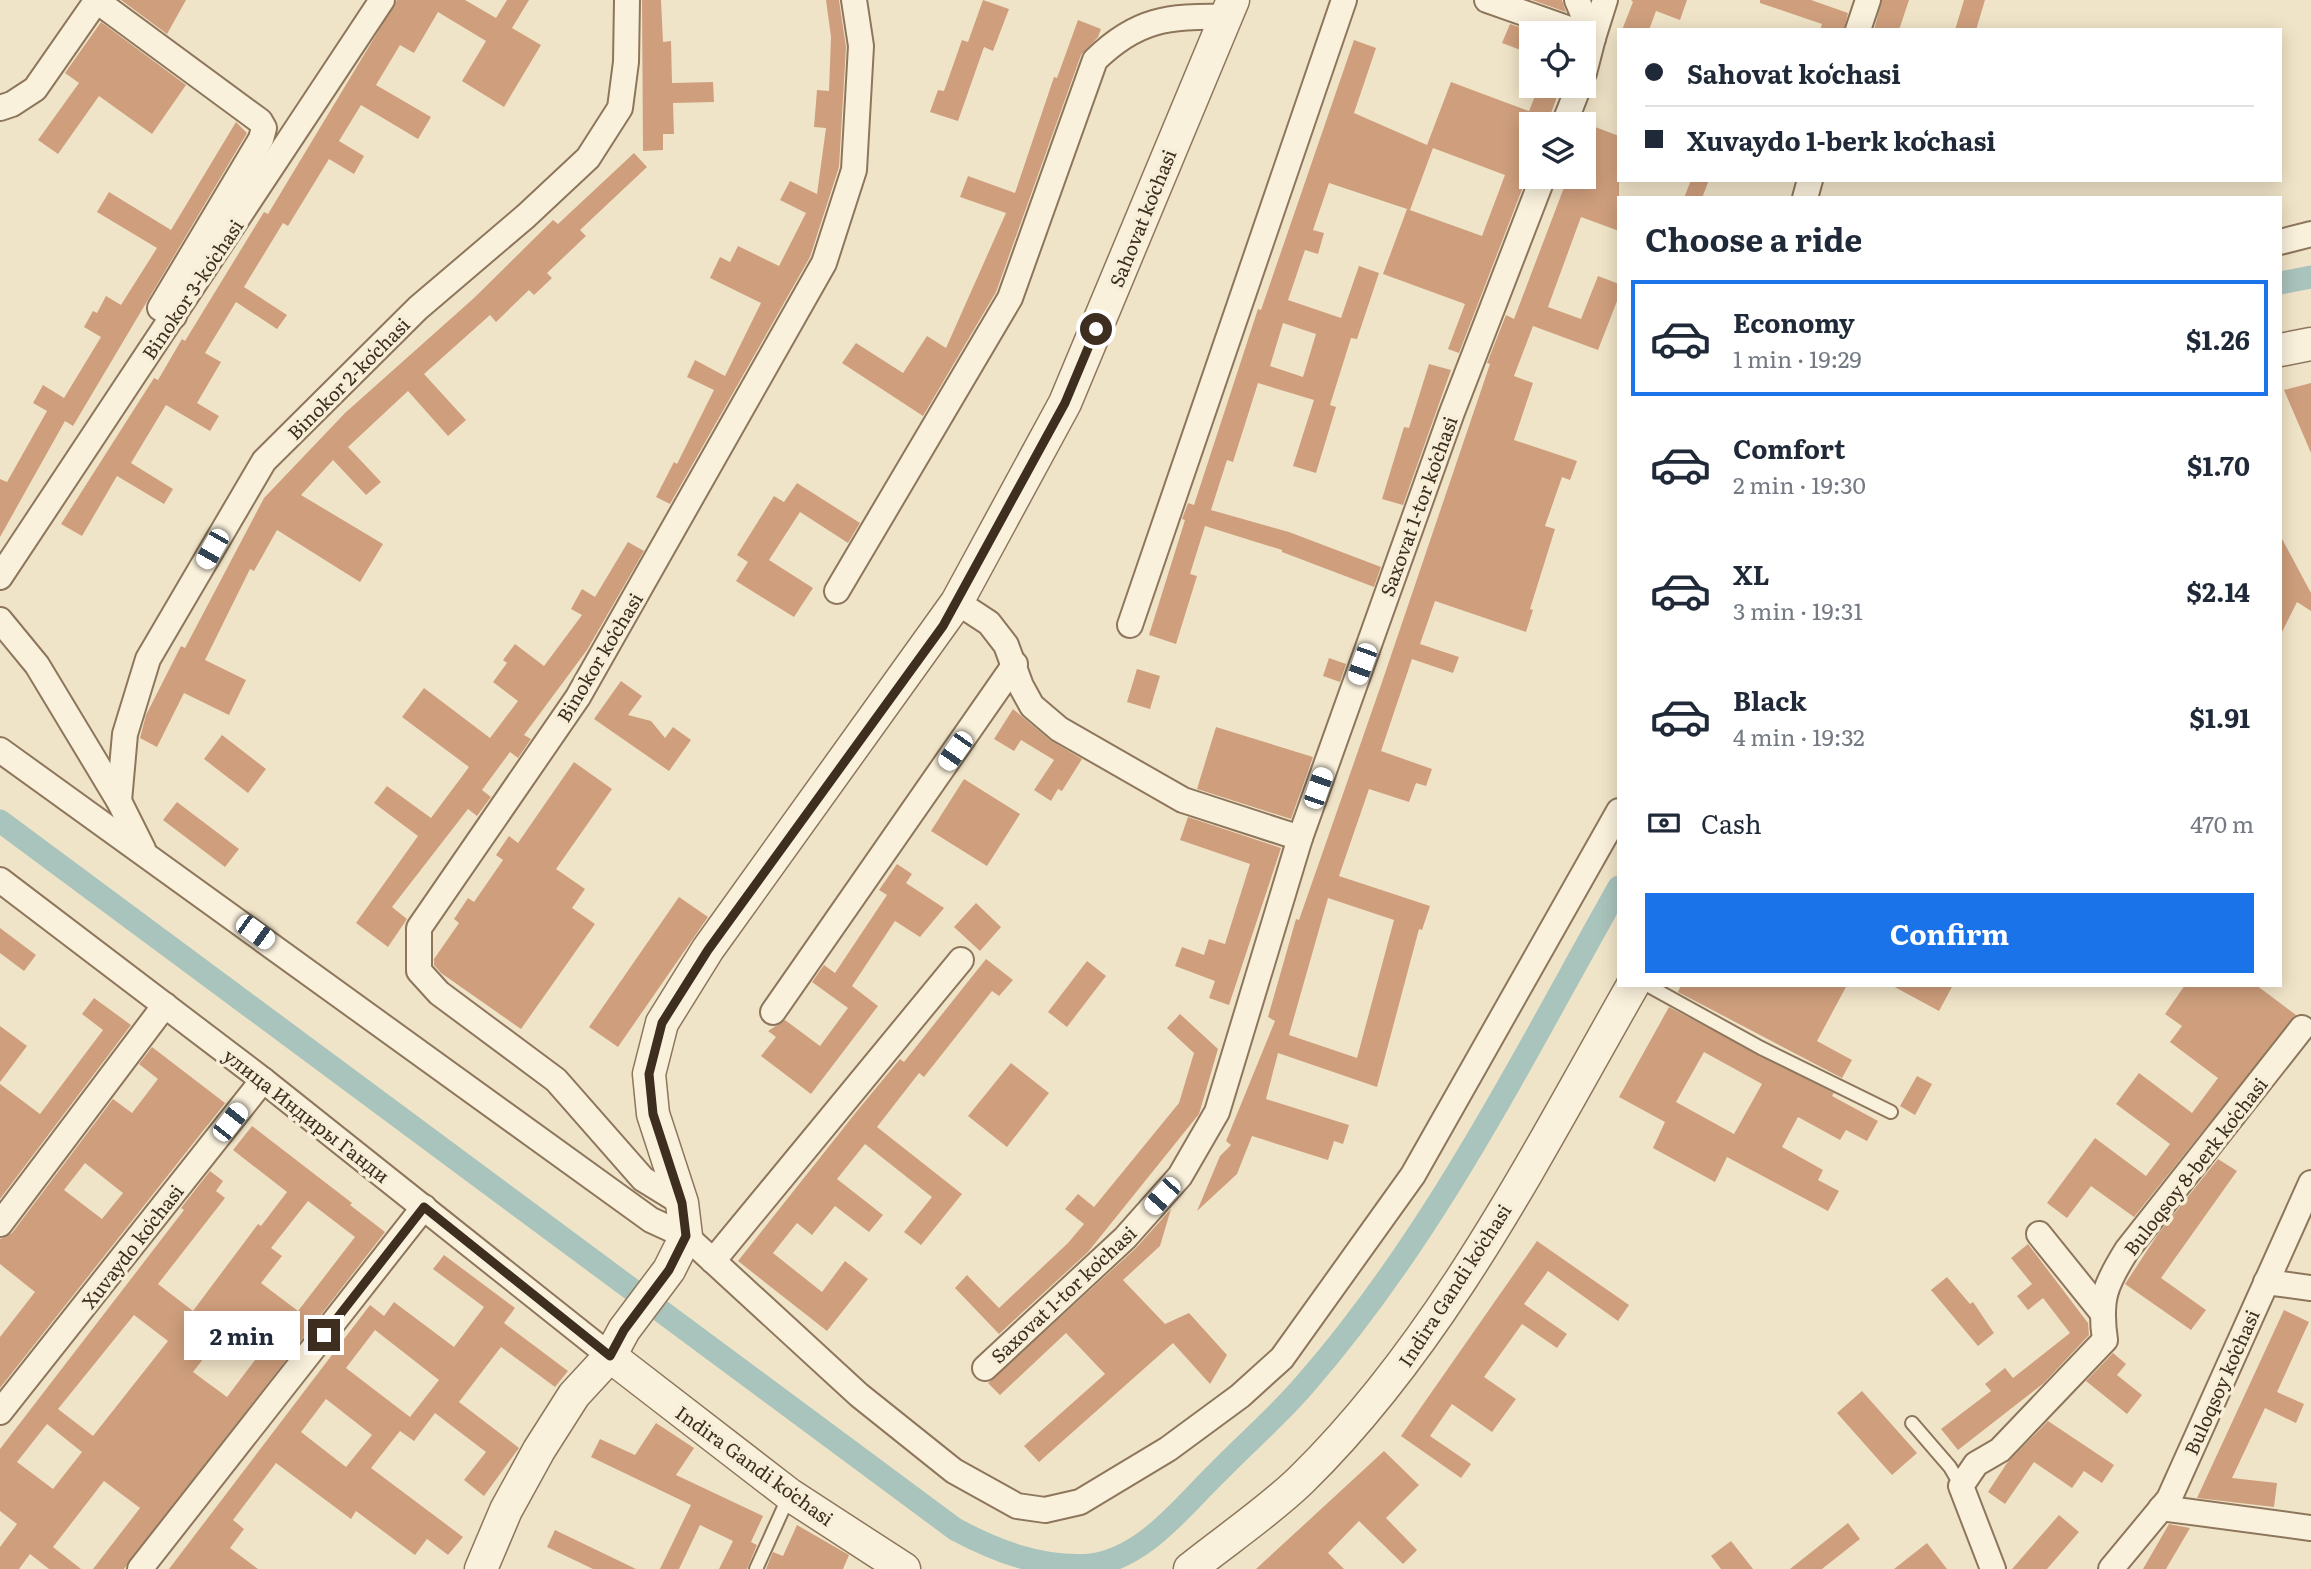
<!DOCTYPE html>
<meta charset="utf-8">
<style>
:root{--surface:#fff;--page:#f6f6f7;--text:#1f2937;--muted:#747a83;--line:#e0e1e3;--accent:#1a73e8}
body{margin:0;font-family:Literata,serif;background:var(--page);color:var(--text);height:100vh;display:flex;flex-direction:column;font-size:26px;white-space:nowrap}
*{box-sizing:border-box;margin:0}
p{font-size:23px;color:var(--muted)}
.icon{flex:none;width:38px;height:38px;fill:none;stroke:currentColor;stroke-width:2;stroke-linecap:round;stroke-linejoin:round}
.map{position:relative;flex:1;overflow:hidden}
.side{position:absolute;left:1617px;top:196px;width:665px;height:791px;display:flex;flex-direction:column;background:var(--surface);border-radius:0px;box-shadow:0 4px 18px #0003}
.side>*{flex:none}
.hud{position:absolute;left:1617px;top:28px;width:665px;height:154px;border-radius:0px;box-shadow:0 4px 18px #0003;display:grid;align-content:center;height:154px;padding:0 28px;background:var(--surface)}
.controls{position:absolute;left:1519px;top:21px;display:grid;gap:14px}
.controls a{display:grid;place-items:center;width:77px;height:77px;border-radius:0px;background:var(--surface);box-shadow:0 4px 18px #0003;font-size:35px}
.end{position:absolute;width:32px;height:32px;margin:-16px;border:9px solid #3d2e20;background:#fff;box-shadow:0 0 0 4px #fff}
.from{border-radius:50%}
.bubble{position:absolute;height:49px;border-radius:0px;background:var(--surface);box-shadow:0 4px 18px #0003;font-size:23px;font-weight:700;line-height:49px;text-align:center}
.car{position:absolute;width:21px;height:42px;margin:-21px -10px;border-radius:9px;box-shadow:0 0 5px 2px #0007;background:linear-gradient(#fff 24%,#345 0 40%,#fff 0 76%,#345 0 86%,#fff 0)}
.hud b{display:flex;align-items:center;gap:24px;height:66px;font-size:26px}
.hud b+b{border-top:2px solid var(--line)}
.hud i{width:18px;height:18px;background:var(--text)}
ul{padding:0;list-style:none}
li{display:flex;align-items:center;gap:21px;height:116px;margin:0 14px 10px;padding:0 14px;border:4px solid transparent;border-radius:0px}
li div{flex:1}
li b{display:block;font-size:26px}
li em{font-style:normal;font-weight:700}
li.on{border-color:var(--accent)}
li>.icon{width:63px;height:63px;stroke-width:1.5}
h2{padding:0 28px;font-size:32px;line-height:84px}
.pay{display:flex;align-items:center;gap:18px;height:77px;padding:0 28px;font-size:26px}
.pay p{margin-inline-start:auto}
.primary-button{display:flex;gap:14px;margin-top:auto;padding:14px 28px}
.primary-button a{flex:1;height:80px;border-radius:0px;background:var(--accent);color:#fff;font-size:28px;font-weight:700;line-height:80px;text-align:center}
.map>svg:first-child{display:block}
.lines{fill:none;stroke-linecap:round;stroke-linejoin:round}
.canal{stroke:#a9c4bc;stroke-width:23}
.building{fill:#cf9f7d;fill-rule:evenodd}
.service-casing{stroke:#8d765c;stroke-width:16}
.minor-casing{stroke:#8d765c;stroke-width:28}
.tertiary-casing{stroke:#8d765c;stroke-width:35}
.service{stroke:#faf1dc;stroke-width:12}
.minor{stroke:#faf1dc;stroke-width:24}
.tertiary{stroke:#faf1dc;stroke-width:32}
.route{stroke:#3d2e20;stroke-width:9}
.labels{text-anchor:middle;dominant-baseline:central;stroke-width:7;stroke-linejoin:round;paint-order:stroke}
.street-label{font-size:19px;fill:#3d2e20;stroke:#f7eed8}
</style>
<div class="map">
<svg width="2311" height="1569" viewBox="0 0 2311 1569">
<rect width="100%" height="100%" fill="#f0e4c8"/>
<g class="lines">
<g class="canal">
<path d="M2280,283L2311,277"/>
<path d="M0,821L955,1529C996,1551 1042,1569 1091,1565C1144,1558 1181,1508 1217,1473C1246,1443 1279,1415 1306,1383C1435,1235 1523,1057 1619,887"/>
</g>
</g>
<g class="building">
<path d="M121,0H186L167,34Z"/>
<path d="M397,0H465L496,18L507,0H529L512,28L541,45L504,107L462,81L486,41L438,12L414,53L400,45L376,85L431,117L418,139L361,105L339,141L364,156L354,174L329,159L288,226L283,223L244,287L287,315L277,329L236,302L205,353L221,362L197,403L219,416L210,431L166,405L131,463L173,489L164,504L117,476L82,536L61,524L154,378L158,380L182,339L185,341L264,212L268,214Z"/>
<path d="M642,0H661L663,42L671,41L672,83L713,82L714,102L673,103L674,134H663V150L643,151Z"/>
<path d="M826,0H839L846,47L839,167L810,257L670,504L656,497L674,462L677,464L714,390L687,377L695,360L725,376L761,303L710,278L720,257L730,262L738,246L779,266L806,213L780,200L790,181L817,194L826,128L814,127L817,90L829,91L831,37Z"/>
<path d="M983,0L1009,9L993,51L984,47L958,121L930,112L938,90L944,91L962,40L968,42Z"/>
<path d="M1532,0H1562L1566,12Z"/>
<path d="M1631,0H1687L1680,20L1656,11L1649,30H1622L1633,2Z"/>
<path d="M1760,0H1811L1848,13L1844,30H1820L1822,24L1760,3Z"/>
<path d="M1882,0H1909L1899,30H1874Z"/>
<path d="M1964,0H1985L1976,30H1955Z"/>
<path d="M1078,20L1101,29L1098,37L1081,55L996,292L923,416L842,363L856,343L903,373L927,336L946,348L1006,213L960,197L968,176L1015,193L1054,77L1057,78Z"/>
<path d="M101,22L186,85L152,134L99,96L58,154L38,140L79,83L65,73Z"/>
<path d="M1510,24L1537,33H1531V54L1502,43Z"/>
<path d="M1354,40L1376,48L1354,113L1427,145L1451,82L1529,111L1539,86H1561L1547,124H1531V166L1459,353L1448,349L1465,304L1383,274L1407,209L1482,236L1505,175L1433,148L1410,210L1329,183L1313,230L1324,233L1318,254L1305,250L1288,300L1341,318L1359,266L1379,273L1357,339L1351,338L1330,405L1336,407L1316,473L1293,466L1314,400L1258,383L1233,462L1227,460L1211,510L1289,532L1381,567L1374,587L1282,552V550L1205,526L1190,574L1197,576L1176,644L1149,635L1185,520L1182,519L1188,503L1194,505L1258,309L1261,310ZM1283,323L1316,334L1303,377L1270,366Z"/>
<path d="M236,122L247,133L73,426L65,421L0,537V479L7,482L47,411L33,403L43,385L64,398L101,337L84,327L93,311L97,313L106,296L121,305L157,248L97,212L109,192L171,230Z"/>
<path d="M1587,124L1619,136V231L1581,217L1548,307L1581,319L1598,276L1619,284V296L1598,350L1533,326L1514,376L1533,383L1514,440L1577,461L1570,480L1562,477L1545,526L1555,529L1530,609L1533,610L1526,632L1435,601L1420,644L1459,657L1453,673L1412,659L1381,751L1432,769L1426,786L1416,783L1409,802L1369,789L1339,876L1430,906L1422,930L1419,929L1377,1087L1278,1053L1266,1099L1349,1125L1343,1144L1334,1141L1328,1160L1252,1136L1237,1174L1197,1211L1220,1156L1231,1145L1226,1141L1275,1021L1268,1017L1296,919L1299,920L1380,688L1490,364L1487,363L1506,315L1514,319L1568,177H1584V134ZM1328,898L1394,920L1357,1058L1289,1035Z"/>
<path d="M634,153L647,167L580,230L586,236L547,273L552,278L534,295L529,290L496,322L490,315L424,374L466,420L448,436L408,391L348,447L381,482L366,495L333,460L301,495L383,544L360,582L277,530L254,571L250,569L205,660L246,680L229,715L184,693L157,747L140,738L146,715L181,646L185,648L264,498L345,413L474,298L553,220L558,224Z"/>
<path d="M1691,180H1709L1702,198H1684Z"/>
<path d="M1429,364L1451,370L1403,505L1382,499L1404,427L1409,428Z"/>
<path d="M2311,383V453L2284,390Z"/>
<path d="M797,483L860,523L848,543L800,512L769,560L813,588L794,617L736,581L748,562L737,555L774,496L784,502Z"/>
<path d="M2280,535L2311,593V611L2297,602L2280,636Z"/>
<path d="M628,542L644,551L587,650L524,735L531,739L518,758L510,752L482,790L491,797L477,816L468,809L392,907L407,919L388,947L356,923L418,836L374,803L387,786L431,818L469,767L402,717L424,688L490,738L518,701L493,682L507,663L503,660L515,644L544,666L582,615L571,609L582,589L595,597Z"/>
<path d="M1329,658L1346,664L1340,682L1323,676Z"/>
<path d="M1137,669L1160,676L1150,709L1127,702Z"/>
<path d="M621,681L642,696L628,715L651,721L665,738L673,727L691,740L669,771L594,719Z"/>
<path d="M1013,709L1050,740L1082,759L1062,791L1058,789L1051,801L1034,790L1054,760L1021,740L1014,751L994,739Z"/>
<path d="M1216,727L1313,757L1291,819L1197,789Z"/>
<path d="M222,735L266,769L248,793L204,759Z"/>
<path d="M574,762L612,789L556,869L585,889L572,908L595,924L521,1029L441,973L434,965V959L459,923L454,919L468,898L474,902L503,860L496,855L509,836L518,843Z"/>
<path d="M964,779L1020,814L987,866L931,831Z"/>
<path d="M177,802L239,849L225,867L163,820Z"/>
<path d="M1188,817L1281,848L1229,1005L1209,998L1215,981L1175,966L1182,947L1204,955L1209,939L1225,944L1250,864L1180,840Z"/>
<path d="M897,864L912,874L906,883L944,908L920,937L895,921L852,986L878,1006L811,1094L761,1056L776,1037L768,1031L785,1020L820,1046L848,1008L812,982L824,965L835,973L887,895L879,890Z"/>
<path d="M679,897L708,917L618,1047L589,1027Z"/>
<path d="M976,903L1001,927L980,951L954,927Z"/>
<path d="M0,928L36,955L24,971L0,953Z"/>
<path d="M986,959L1013,980L999,996L992,991L924,1077L919,1073L877,1127L962,1194L921,1245L904,1232L932,1197L865,1144L837,1179L883,1215L869,1232L835,1206L812,1235L797,1223L773,1253L822,1292L845,1261L868,1279L827,1331L738,1261L857,1111L900,1059L904,1062Z"/>
<path d="M1087,961L1106,976L1067,1027L1048,1012Z"/>
<path d="M1681,985H1847L1817,1041L1852,1060L1842,1078L1678,992Z"/>
<path d="M1891,985H1953L1939,1011Z"/>
<path d="M2185,985H2256L2296,1015L2134,1217L2091,1186L2067,1218L2047,1203L2095,1138L2146,1176L2170,1144L2116,1104L2139,1073L2192,1113L2218,1078L2170,1042L2182,1026L2165,1014Z"/>
<path d="M94,998L131,1025L0,1199V1084L40,1114L103,1030L82,1014Z"/>
<path d="M1669,1007L1834,1093L1832,1096L1878,1121L1867,1141L1846,1130L1840,1140L1798,1117L1782,1147L1823,1170L1818,1180L1839,1191L1828,1211L1727,1157L1715,1182L1653,1148L1665,1122L1619,1097ZM1704,1052L1762,1084L1734,1134L1676,1102Z"/>
<path d="M1180,1014L1218,1049L1199,1114L1088,1252L999,1334L955,1288L967,1275L999,1308L1068,1243L1084,1224L1065,1209L1078,1194L1094,1207L1179,1103L1194,1053L1167,1028Z"/>
<path d="M0,1026L27,1046L0,1082Z"/>
<path d="M152,1047L225,1103L0,1388V1337L35,1292L0,1264V1239L12,1233L113,1099L132,1113L158,1079L139,1064ZM85,1163L123,1193L102,1219L64,1190Z"/>
<path d="M1011,1063L1049,1093L1007,1147L968,1116Z"/>
<path d="M1917,1076L1932,1084L1915,1115L1900,1106Z"/>
<path d="M252,1126L352,1203L350,1205L385,1232L124,1569H93L140,1508L104,1481L53,1547L81,1569H49L30,1554L19,1569H0V1547L17,1524L0,1511V1449L184,1210L181,1208L210,1171L223,1181L216,1191L225,1198L158,1284L193,1311L258,1224L261,1226L287,1192L233,1150ZM308,1201L355,1237L298,1311L261,1283L282,1256L271,1248ZM238,1314L271,1339L227,1397L193,1372ZM134,1315L168,1341L93,1436L58,1409ZM47,1424L82,1452L53,1489L17,1462Z"/>
<path d="M2218,1159L2237,1171L2161,1278L2206,1310L2191,1330L2125,1284L2158,1234Z"/>
<path d="M1171,1209L1160,1246L1123,1280L1165,1324L1189,1313L1227,1355L1210,1384L1173,1343L1039,1462L1024,1446L1105,1374L1066,1333L1000,1395L988,1383L1135,1249Z"/>
<path d="M1537,1241L1629,1305L1618,1321L1548,1271L1524,1304L1567,1334L1557,1348L1522,1324L1484,1377L1516,1399L1492,1432L1452,1404L1430,1436L1471,1464L1461,1478L1401,1436Z"/>
<path d="M2028,1244L2088,1323L2089,1335L2044,1383L1958,1450L1941,1429L1991,1391L1985,1384L2005,1368L2013,1378L2070,1333L2043,1298L2028,1310L2017,1296L2032,1284L2011,1258Z"/>
<path d="M444,1255L515,1308L504,1323L568,1371L555,1387L501,1347L459,1402L519,1448L484,1496L464,1480L486,1452L435,1413L414,1441L400,1431L371,1468L463,1537L448,1555L427,1539L415,1555L356,1511L351,1519L276,1463L233,1520L244,1529L230,1548L258,1569H169L370,1305L384,1316L394,1302L454,1347L484,1307L433,1269ZM375,1330L439,1380L410,1417L346,1368ZM326,1399L372,1435L346,1467L301,1432Z"/>
<path d="M1947,1277L1970,1304L1973,1302L1994,1333L1978,1346L1931,1290Z"/>
<path d="M2284,1310L2309,1322L2277,1392L2304,1404L2296,1423L2265,1408L2232,1478L2277,1483L2274,1507L2197,1498Z"/>
<path d="M2113,1353L2126,1364L2117,1375L2142,1395L2127,1414L2086,1381Z"/>
<path d="M1862,1391L1917,1453L1892,1475L1837,1413Z"/>
<path d="M2048,1421L2114,1465L2102,1483L2084,1471L2072,1488L2034,1462L2005,1504L1988,1492L2007,1463Z"/>
<path d="M656,1423L694,1448L676,1475L763,1516L751,1542L757,1545L747,1569H719L733,1541L700,1525L679,1569H660L691,1505L591,1457L600,1439L635,1455Z"/>
<path d="M1384,1451L1419,1485L1386,1518L1417,1550L1403,1564L1359,1521L1328,1553L1344,1569H1256Z"/>
<path d="M2059,1515L2079,1532L2047,1569H2012Z"/>
<path d="M1848,1523L1860,1539L1822,1569H1790Z"/>
<path d="M2169,1524L2190,1528L2166,1569H2143Z"/>
<path d="M797,1525L849,1555L843,1569H766L773,1552L783,1556Z"/>
<path d="M555,1530L636,1569H593L547,1547Z"/>
<path d="M1731,1541L1753,1569H1721L1711,1556Z"/>
<path d="M1927,1543L1947,1569H1894Z"/>
</g>
<g class="lines">
<g class="service-casing">
<g id="service">
<path d="M1647,985L1761,1048L1891,1112"/>
<path d="M1912,1423L1950,1467L1961,1486"/>
<path d="M756,1569L789,1496"/>
</g>
</g>
<g class="minor-casing">
<g id="minor">
<path d="M1487,0L1581,33"/>
<path d="M1577,0L1593,38"/>
<path d="M97,1L260,121L264,128L261,139L160,308L174,316"/>
<path d="M1858,30L1868,0"/>
<path d="M1584,34L1593,38L1584,73"/>
<path d="M1593,38L1605,0"/>
<path d="M0,108L12,104L35,89L97,0"/>
<path d="M1564,124L1579,86"/>
<path d="M1805,198L1810,180"/>
<path d="M2280,242L2311,234"/>
<path d="M0,577L382,0"/>
<path d="M837,591L1010,298L1095,60C1137,19 1168,16 1225,17"/>
<path d="M957,602L989,623L1006,645L1021,686L1032,706L1059,729L1183,800L1300,838"/>
<path d="M0,620L37,665L119,801L143,849"/>
<path d="M1130,625L1344,0"/>
<path d="M0,750L651,1220L686,1236L859,1395L954,1471L1017,1506L1045,1510L1080,1502L1168,1449L1240,1396L1282,1358L1413,1175L1619,811"/>
<path d="M119,801L125,734L148,659L264,461L418,308L526,216L588,158L620,108L626,62L627,0"/>
<path d="M0,880L263,1080L610,1356"/>
<path d="M773,1012L1015,664"/>
<path d="M682,1203L643,1179L556,1080L439,993L419,971V928L578,697L824,263L854,170L861,46L854,0"/>
<path d="M0,1224L165,1005"/>
<path d="M2039,1234L2101,1311"/>
<path d="M713,1261L961,960"/>
<path d="M2266,1282L2311,1288"/>
<path d="M985,1368L1125,1238L1180,1176L1217,1112L1300,838L1451,415L1543,177"/>
<path d="M0,1412L263,1080"/>
<path d="M2161,1508L2311,1528"/>
<path d="M140,1569L424,1207"/>
<path d="M1993,1569L1961,1486L1976,1464L2000,1450L2105,1340C2099,1299 2105,1285 2127,1250L2302,1028"/>
<path d="M2111,1569L2169,1499L2311,1183"/>
</g>
</g>
<g class="tertiary-casing">
<g id="tertiary">
<path d="M2280,350L2311,344"/>
<path d="M610,1356L790,1495L904,1569"/>
<path d="M481,1569L506,1510L539,1450L574,1395L610,1356L624,1330L669,1270L686,1236L682,1203L653,1114L649,1074L662,1023L708,949L957,602L1065,403L1233,0"/>
<path d="M1190,1569C1226,1540 1268,1512 1301,1480C1442,1342 1536,1155 1633,985"/>
</g>
</g>
<use href="#service" class="service"/>
<use href="#minor" class="minor"/>
<use href="#tertiary" class="tertiary"/>
</g>
<g class="lines">
<path class="route" d="M324,1335L424,1207L610,1356L624,1330L669,1270L686,1236L682,1203L653,1114L649,1074L662,1023L708,950L943,626L1065,403L1096,329"/>
</g>
<g class="labels">
<g class="street-label">
<text transform="translate(1142 218) rotate(-68)">Sahovat koʻchasi</text>
<text transform="translate(192 289) rotate(-56)">Binokor 3-koʻchasi</text>
<text transform="translate(348 378) rotate(-45)">Binokor 2-koʻchasi</text>
<text transform="translate(1418 506) rotate(-70)">Saxovat 1-tor koʻchasi</text>
<text transform="translate(599 657) rotate(-59)">Binokor koʻchasi</text>
<text transform="translate(307 1115) rotate(38)">улица Индиры Ганди</text>
<text transform="translate(2195 1166) rotate(-52)">Buloqsoy 8-berk koʻchasi</text>
<text transform="translate(132 1246) rotate(-52)">Xuvaydo koʻchasi</text>
<text transform="translate(1454 1285) rotate(-57)">Indira Gandi koʻchasi</text>
<text transform="translate(1063 1294) rotate(-43)">Saxovat 1-tor koʻchasi</text>
<text transform="translate(2221 1382) rotate(-66)">Buloqsoy koʻchasi</text>
<text transform="translate(755 1465) rotate(36)">Indira Gandi koʻchasi</text>
</g>
</g>
</svg>
<div class="controls">
<a><svg class="icon" aria-label="locate" viewBox="0 0 24 24"><circle cx="12" cy="12" r="6"/><path d="M12 2v4M12 18v4M2 12h4M18 12h4"/></svg></a>
<a><svg class="icon" aria-label="layers" viewBox="0 0 24 24"><path d="M12 4l9 5-9 5-9-5zM3 14l9 5 9-5"/></svg></a>
</div>
<i class="end from" style="left:1096px;top:329px"></i>
<i class="end" style="left:324px;top:1335px"></i>
<div class="bubble" style="left:184px;top:1311px;width:116px">2 min</div>
<i class="car" style="left:212px;top:549px;rotate:210deg"></i>
<i class="car" style="left:1362px;top:664px;rotate:200deg"></i>
<i class="car" style="left:955px;top:751px;rotate:215deg"></i>
<i class="car" style="left:1318px;top:788px;rotate:19deg"></i>
<i class="car" style="left:255px;top:932px;rotate:126deg"></i>
<i class="car" style="left:230px;top:1122px;rotate:38deg"></i>
<i class="car" style="left:1162px;top:1196px;rotate:222deg"></i>
<div class="hud">
<b><i class="from"></i>Sahovat koʻchasi</b>
<b><i></i>Xuvaydo 1-berk koʻchasi</b>
</div>
<section class="side">
<h2>Choose a ride</h2>
<ul>
<li class="on"><svg class="icon" aria-label="car" viewBox="0 0 24 24"><path d="M5 17H2v-5l4-1 3-4h7l3 4 3 1v5h-3M9 17h6M6 11h13"/><circle cx="7" cy="17" r="2"/><circle cx="17" cy="17" r="2"/></svg><div><b>Economy</b><p>1 min · 19:29</p></div><em>$1.26</em></li>
<li><svg class="icon" aria-label="car" viewBox="0 0 24 24"><path d="M5 17H2v-5l4-1 3-4h7l3 4 3 1v5h-3M9 17h6M6 11h13"/><circle cx="7" cy="17" r="2"/><circle cx="17" cy="17" r="2"/></svg><div><b>Comfort</b><p>2 min · 19:30</p></div><em>$1.70</em></li>
<li><svg class="icon" aria-label="car" viewBox="0 0 24 24"><path d="M5 17H2v-5l4-1 3-4h7l3 4 3 1v5h-3M9 17h6M6 11h13"/><circle cx="7" cy="17" r="2"/><circle cx="17" cy="17" r="2"/></svg><div><b>XL</b><p>3 min · 19:31</p></div><em>$2.14</em></li>
<li><svg class="icon" aria-label="car" viewBox="0 0 24 24"><path d="M5 17H2v-5l4-1 3-4h7l3 4 3 1v5h-3M9 17h6M6 11h13"/><circle cx="7" cy="17" r="2"/><circle cx="17" cy="17" r="2"/></svg><div><b>Black</b><p>4 min · 19:32</p></div><em>$1.91</em></li>
</ul>
<div class="pay"><svg class="icon" aria-label="cash" viewBox="0 0 24 24"><path d="M3 7h18v10H3z"/><circle cx="12" cy="12" r="2"/></svg>Cash<p>470 m</p></div>
<div class="primary-button"><a>Confirm</a></div>
</section>
</div>
